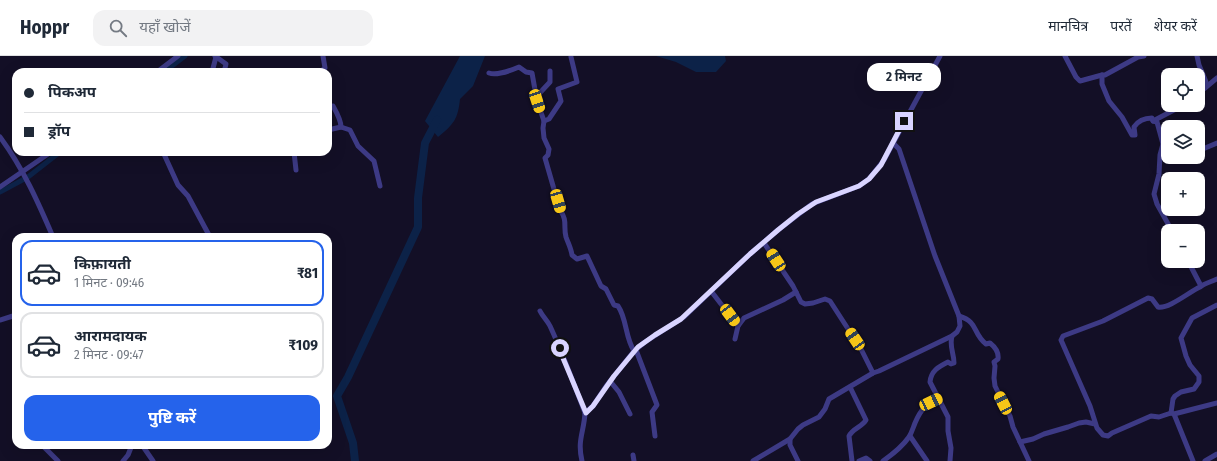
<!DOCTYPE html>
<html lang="hi">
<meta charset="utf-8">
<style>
:root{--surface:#fff;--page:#f2f2f3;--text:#1f2937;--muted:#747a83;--line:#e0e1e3;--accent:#2563eb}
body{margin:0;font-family:"Fira Sans Condensed","Noto Sans Devanagari",sans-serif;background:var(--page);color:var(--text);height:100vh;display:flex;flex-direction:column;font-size:15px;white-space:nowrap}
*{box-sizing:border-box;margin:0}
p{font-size:13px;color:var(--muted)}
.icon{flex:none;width:22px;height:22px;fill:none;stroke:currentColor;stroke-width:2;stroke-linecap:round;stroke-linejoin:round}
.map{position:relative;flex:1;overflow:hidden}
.panel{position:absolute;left:12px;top:177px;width:320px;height:216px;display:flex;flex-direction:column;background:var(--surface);border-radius:12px;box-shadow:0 4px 16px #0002}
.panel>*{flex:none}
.top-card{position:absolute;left:12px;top:12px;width:320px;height:88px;border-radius:12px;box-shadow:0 4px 16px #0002;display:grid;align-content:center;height:88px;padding:0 12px;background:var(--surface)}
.buttons{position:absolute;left:1161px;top:12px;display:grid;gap:8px}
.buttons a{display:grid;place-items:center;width:44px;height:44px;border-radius:8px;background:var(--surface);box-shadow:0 4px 16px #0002;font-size:20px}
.end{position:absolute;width:18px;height:18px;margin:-9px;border:5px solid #d9d4ff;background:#111;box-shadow:0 0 0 2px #111}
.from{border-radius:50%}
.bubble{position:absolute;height:28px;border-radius:12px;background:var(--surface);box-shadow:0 4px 16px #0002;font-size:13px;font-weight:700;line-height:28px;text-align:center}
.car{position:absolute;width:12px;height:24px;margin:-12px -6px;border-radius:5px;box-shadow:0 0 3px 1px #0007;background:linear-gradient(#f5c518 24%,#345 0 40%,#f5c518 0 76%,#345 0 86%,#f5c518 0)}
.top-card b{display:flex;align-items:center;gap:14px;height:38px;font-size:15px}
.top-card b+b{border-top:1px solid var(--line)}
.top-card i{width:10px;height:10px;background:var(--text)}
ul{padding:7px 0 0;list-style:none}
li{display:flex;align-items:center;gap:12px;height:66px;margin:0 8px 6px;padding:0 4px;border:2px solid var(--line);border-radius:12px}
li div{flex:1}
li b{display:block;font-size:15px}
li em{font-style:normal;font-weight:700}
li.selected{border-color:var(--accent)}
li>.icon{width:36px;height:36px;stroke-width:1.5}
.cta{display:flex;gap:8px;margin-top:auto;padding:8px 12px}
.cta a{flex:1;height:46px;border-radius:12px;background:var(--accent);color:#fff;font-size:16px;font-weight:700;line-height:46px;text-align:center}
header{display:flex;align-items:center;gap:24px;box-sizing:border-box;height:56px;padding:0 20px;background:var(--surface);border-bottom:1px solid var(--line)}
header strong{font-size:19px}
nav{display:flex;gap:22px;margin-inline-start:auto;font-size:14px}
.search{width:280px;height:36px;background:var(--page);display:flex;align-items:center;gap:10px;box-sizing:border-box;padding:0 14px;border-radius:12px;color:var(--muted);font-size:15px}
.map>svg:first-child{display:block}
.water{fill:#0c2248}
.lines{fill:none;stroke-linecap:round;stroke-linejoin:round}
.canal{stroke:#0c2248;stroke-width:5}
.river{stroke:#0c2248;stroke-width:8}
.minor{stroke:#3d3a85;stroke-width:5}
.route{stroke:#d9d4ff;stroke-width:5}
</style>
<header>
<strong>Hoppr</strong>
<div class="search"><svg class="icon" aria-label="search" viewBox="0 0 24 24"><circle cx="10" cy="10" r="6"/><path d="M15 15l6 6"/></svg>यहाँ खोजें</div>
<nav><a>मानचित्र</a><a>परतें</a><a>शेयर करें</a></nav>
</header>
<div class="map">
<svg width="1217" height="405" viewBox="0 0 1217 405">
<rect width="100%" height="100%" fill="#130f26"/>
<g class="water">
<path d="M460,0H485L473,30L460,43C458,63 454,68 438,81L425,65Z"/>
<path d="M656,0H725L726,5L716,16H696L676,6Z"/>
</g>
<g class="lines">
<g class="canal">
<path d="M164,16L185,0"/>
<path d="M0,136L28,121L60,96"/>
</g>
<path class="river" d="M355,405L353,387L337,340L348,321L418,171V142L425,87L437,64"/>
<g class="minor">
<path d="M215,0L226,8L224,16"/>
<path d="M1065,0L1076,21L1080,25L1102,19"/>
<path d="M1144,0L1138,1L1105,19H1102V28L1109,45L1122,61L1132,79H1135L1134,71C1138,65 1145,62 1152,62L1153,65L1157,66L1163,88L1168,95"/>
<path d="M1197,0L1199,9L1206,26L1205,32"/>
<path d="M157,16L178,0"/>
<path d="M212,16L216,1"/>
<path d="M320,16L325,12L323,0"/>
<path d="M489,17C497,20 512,14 519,11L526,16L532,17L537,45L544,65L543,72L544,82L549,93L548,99L545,102L560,154C568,165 563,170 566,181C568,187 571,192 572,199L577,203L587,200L601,230L606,233L614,249L618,250C627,263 625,281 634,295"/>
<path d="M1198,37L1205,32L1217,22"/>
<path d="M536,41L550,26V15"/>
<path d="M328,51L333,50C337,57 341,64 341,71"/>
<path d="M544,65L549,63L561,45L558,33L577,26L571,1"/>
<path d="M1153,65L1174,54L1180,49"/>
<path d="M328,74L341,71L350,74L358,90L374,105L380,130"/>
<path d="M0,81C23,112 38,146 53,181"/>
<path d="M1163,88L1160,99L1159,118L1154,138L1157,148L1172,175"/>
<path d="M1198,95L1217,87"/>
<path d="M163,96L178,129L188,140L210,181"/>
<path d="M294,96L296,114"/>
<path d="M1173,101L1178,103L1185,101"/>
<path d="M0,131L51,96"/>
<path d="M764,187L793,230L801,246L805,248L813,247L825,243L830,245L861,293L873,317"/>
<path d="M1188,205L1201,230"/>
<path d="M711,235L738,270"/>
<path d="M540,255C543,261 547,264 550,270C563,298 574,328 585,357"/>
<path d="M959,260C979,266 972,277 986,288L990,287C995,291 999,296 998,303L994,306L995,310L994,322L995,330L1010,360L1013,371L1029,405"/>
<path d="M0,264L16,259"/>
<path d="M735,283L738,270L744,262L783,244L796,236"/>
<path d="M636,294L657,349L652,356L655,380"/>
<path d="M610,325L619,336L630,358"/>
<path d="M850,331L866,364C862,371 853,372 849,380L852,405"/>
<path d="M1171,357L1173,343L1175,340L1181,336L1194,333L1199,326V320L1190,309L1186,300L1181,282L1192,262L1217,249"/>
<path d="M1174,358L1217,347"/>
<path d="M910,380L927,405"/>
<path d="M1020,386L1033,383L1044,378L1068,371L1079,367L1086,366L1095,368"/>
<path d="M42,389L58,405"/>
<path d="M142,389L153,405"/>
<path d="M633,399L634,405"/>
<path d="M123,405L128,399L132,389"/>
<path d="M582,405C577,384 584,376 585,357L593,350L607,329L634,295L645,286L684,261L750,198L778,174L812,148L859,130L869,123L884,104L940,0"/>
<path d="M753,405L790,383"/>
<path d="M798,405L790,389V383L798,373L803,369L819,361L825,353L829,343L873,317L879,315L952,280L957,276L960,270L959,260L935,200L899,93L893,87"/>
<path d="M859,405L866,402L870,405"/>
<path d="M883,405C893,398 902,391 909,381C912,376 913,372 915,367C921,353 925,349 939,343"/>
<path d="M950,405L951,392L948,375V361L930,326C931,315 938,311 948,306L951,308L954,307C954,297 949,290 952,280"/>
<path d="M1193,405L1174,358L1171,357L1159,361L1151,360L1112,377L1108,380L1103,379L1097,372L1090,350L1061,284L1063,280L1103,265L1148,242L1152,243L1158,251C1169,253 1189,236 1200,231C1205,227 1211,226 1217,223"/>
<path d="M1205,405L1217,398"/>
</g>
</g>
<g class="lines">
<path class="route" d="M560,292L563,302L586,357L593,350L614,320L638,291L655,279L681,263L750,198L778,174L798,158L816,146L859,130L869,123L881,109L904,65"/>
</g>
</svg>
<div class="buttons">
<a><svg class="icon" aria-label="locate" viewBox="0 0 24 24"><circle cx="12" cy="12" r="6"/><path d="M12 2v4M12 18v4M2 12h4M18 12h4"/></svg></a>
<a><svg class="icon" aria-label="layers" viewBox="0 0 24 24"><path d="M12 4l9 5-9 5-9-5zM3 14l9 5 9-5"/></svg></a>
<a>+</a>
<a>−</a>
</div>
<i class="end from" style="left:560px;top:292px"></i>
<i class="end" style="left:904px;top:65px"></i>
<div class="bubble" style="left:867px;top:7px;width:74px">2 मिनट</div>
<i class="car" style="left:537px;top:45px;rotate:162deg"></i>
<i class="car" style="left:558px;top:145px;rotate:164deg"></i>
<i class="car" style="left:776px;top:204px;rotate:327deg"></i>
<i class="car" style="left:730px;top:259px;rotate:143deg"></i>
<i class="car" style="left:855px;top:283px;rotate:326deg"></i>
<i class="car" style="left:931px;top:346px;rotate:65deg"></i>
<i class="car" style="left:1003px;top:347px;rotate:333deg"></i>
<div class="top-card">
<b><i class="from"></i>पिकअप</b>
<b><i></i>ड्रॉप</b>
</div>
<section class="panel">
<ul>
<li class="selected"><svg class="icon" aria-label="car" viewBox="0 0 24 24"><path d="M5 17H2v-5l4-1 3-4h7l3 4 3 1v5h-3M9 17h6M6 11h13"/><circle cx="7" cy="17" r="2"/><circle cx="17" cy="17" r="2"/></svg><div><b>किफ़ायती</b><p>1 मिनट · 09:46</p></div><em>₹81</em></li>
<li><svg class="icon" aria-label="car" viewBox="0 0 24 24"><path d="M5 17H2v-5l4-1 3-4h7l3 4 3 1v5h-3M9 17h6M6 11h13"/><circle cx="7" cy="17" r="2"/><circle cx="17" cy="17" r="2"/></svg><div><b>आरामदायक</b><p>2 मिनट · 09:47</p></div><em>₹109</em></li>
</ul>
<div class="cta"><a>पुष्टि करें</a></div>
</section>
</div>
